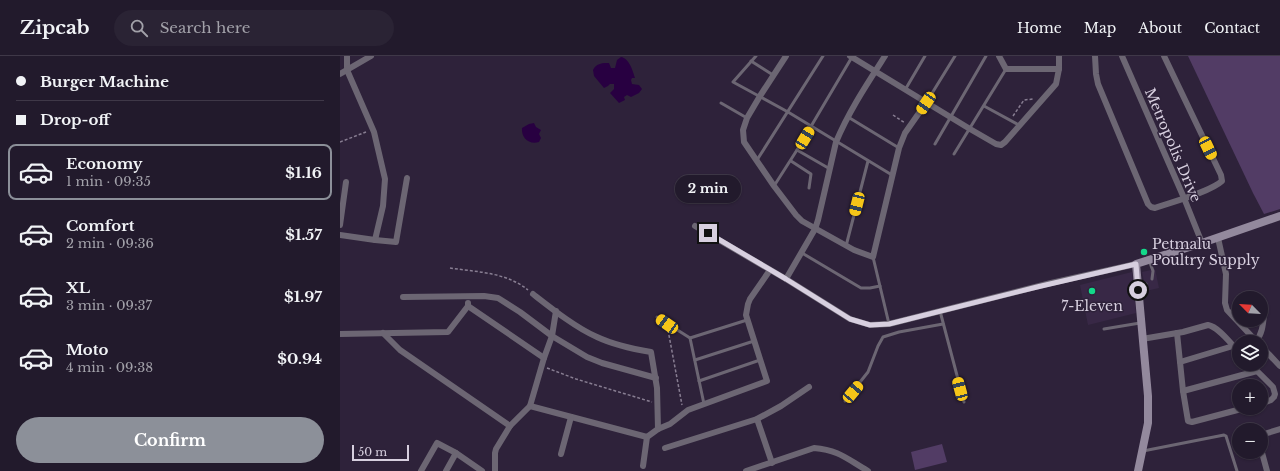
<!DOCTYPE html>
<meta charset="utf-8">
<style>
:root{--surface:#221a2c;--page:#2a2334;--text:#f1f3f6;--muted:#a2a1a9;--line:#3f3848;--accent:#8c9099}
body{margin:0;font-family:"Libre Baskerville",serif;background:var(--page);color:var(--text);height:100vh;display:flex;flex-direction:column;font-size:15px;white-space:nowrap}
*{box-sizing:border-box;margin:0}
p{font-size:13px;color:var(--muted)}
.icon{flex:none;width:22px;height:22px;fill:none;stroke:currentColor;stroke-width:2;stroke-linecap:round;stroke-linejoin:round}
.map{position:relative;flex:1;overflow:hidden}
.drawer{display:flex;flex-direction:column;background:var(--surface);width:340px}
.drawer>*{flex:none}
.top-card{display:grid;align-content:center;height:88px;padding:0 16px;background:var(--surface)}
.needle{width:26px;rotate:294deg}
.buttons{position:absolute;left:892px;top:235px;display:grid;gap:8px}
.buttons a{display:grid;place-items:center;width:36px;height:36px;border-radius:50%;background:var(--surface);box-shadow:0 1px 3px #0004,0 0 0 1px var(--line);font-size:20px}
.scale{position:absolute;left:12px;bottom:10px;width:57px;box-sizing:border-box;padding-left:4px;border:2px solid #d7cfdf;border-top:0;font-size:11px;line-height:14px;white-space:nowrap;color:#d7cfdf;-webkit-text-stroke:3px #2e223a;paint-order:stroke}
.end{position:absolute;width:18px;height:18px;margin:-9px;border:5px solid #d7cfdf;background:#111;box-shadow:0 0 0 2px #111}
.from{border-radius:50%}
.bubble{position:absolute;height:28px;border-radius:14px;background:var(--surface);box-shadow:0 1px 3px #0004,0 0 0 1px var(--line);font-size:13px;font-weight:700;line-height:28px;text-align:center}
.car{position:absolute;width:12px;height:24px;margin:-12px -6px;border-radius:5px;box-shadow:0 0 3px 1px #0007;background:linear-gradient(#f5c518 24%,#345 0 40%,#f5c518 0 76%,#345 0 86%,#f5c518 0)}
.top-card b{display:flex;align-items:center;gap:14px;height:38px;font-size:15px}
.top-card b+b{border-top:1px solid var(--line)}
.top-card i{width:10px;height:10px;background:var(--text)}
ul{padding:0;list-style:none}
li{display:flex;align-items:center;gap:12px;height:56px;margin:0 8px 6px;padding:0 8px;border:2px solid transparent;border-radius:8px}
li div{flex:1}
li b{display:block;font-size:15px}
li em{font-style:normal;font-weight:700}
li.current{border-color:var(--accent)}
li>.icon{width:36px;height:36px;stroke-width:1.5}
.primary-button{display:flex;gap:8px;margin-top:auto;padding:8px 16px}
.primary-button a{flex:1;height:46px;border-radius:24px;background:var(--accent);color:#fff;font-size:16px;font-weight:700;line-height:46px;text-align:center}
header{display:flex;align-items:center;gap:24px;box-sizing:border-box;height:56px;padding:0 20px;background:var(--surface);border-bottom:1px solid var(--line)}
header strong{font-size:19px}
nav{display:flex;gap:22px;margin-inline-start:auto;font-size:14px}
.search{width:280px;height:36px;background:var(--page);display:flex;align-items:center;gap:10px;box-sizing:border-box;padding:0 14px;border-radius:22px;color:var(--muted);font-size:15px}
main{display:flex;flex:1;min-height:0}
.map>svg:first-child{display:block}
.built{fill:#382846}
.green{fill:#523c65}
.water{fill:#280041}
.lines{fill:none;stroke-linecap:round;stroke-linejoin:round}
.path{stroke:#887e92;stroke-width:1.5;stroke-dasharray:3 2;stroke-linecap:butt}
.service{stroke:#6c6673;stroke-width:3}
.minor{stroke:#6c6673;stroke-width:6}
.secondary{stroke:#93899d;stroke-width:8}
.route{stroke:#d7cfdf;stroke-width:5}
.poi-dot{fill:#13d98a;stroke:#2e223a;stroke-width:1.5}
.labels{text-anchor:middle;dominant-baseline:central;stroke-width:3;stroke-linejoin:round;paint-order:stroke}
.street-label{font-size:14px;fill:#d7cfdf;stroke:#2e223a}
.poi-label{font-size:14px;fill:#d7cfdf;stroke:#2e223a;text-anchor:start}
</style>
<header>
<strong>Zipcab</strong>
<div class="search"><svg class="icon" aria-label="search" viewBox="0 0 24 24"><circle cx="10" cy="10" r="6"/><path d="M15 15l6 6"/></svg>Search here</div>
<nav><a>Home</a><a>Map</a><a>About</a><a>Contact</a></nav>
</header>
<main>
<section class="drawer">
<div class="top-card">
<b><i class="from"></i>Burger Machine</b>
<b><i></i>Drop-off</b>
</div>
<ul>
<li class="current"><svg class="icon" aria-label="car" viewBox="0 0 24 24"><path d="M5 17H2v-5l4-1 3-4h7l3 4 3 1v5h-3M9 17h6M6 11h13"/><circle cx="7" cy="17" r="2"/><circle cx="17" cy="17" r="2"/></svg><div><b>Economy</b><p>1 min · 09:35</p></div><em>$1.16</em></li>
<li><svg class="icon" aria-label="car" viewBox="0 0 24 24"><path d="M5 17H2v-5l4-1 3-4h7l3 4 3 1v5h-3M9 17h6M6 11h13"/><circle cx="7" cy="17" r="2"/><circle cx="17" cy="17" r="2"/></svg><div><b>Comfort</b><p>2 min · 09:36</p></div><em>$1.57</em></li>
<li><svg class="icon" aria-label="car" viewBox="0 0 24 24"><path d="M5 17H2v-5l4-1 3-4h7l3 4 3 1v5h-3M9 17h6M6 11h13"/><circle cx="7" cy="17" r="2"/><circle cx="17" cy="17" r="2"/></svg><div><b>XL</b><p>3 min · 09:37</p></div><em>$1.97</em></li>
<li><svg class="icon" aria-label="car" viewBox="0 0 24 24"><path d="M5 17H2v-5l4-1 3-4h7l3 4 3 1v5h-3M9 17h6M6 11h13"/><circle cx="7" cy="17" r="2"/><circle cx="17" cy="17" r="2"/></svg><div><b>Moto</b><p>4 min · 09:38</p></div><em>$0.94</em></li>
</ul>
<div class="primary-button"><a>Confirm</a></div>
</section>
<div class="map">
<svg width="940" height="415" viewBox="0 0 940 415">
<rect width="100%" height="100%" fill="#2e223a"/>
<g class="built">
<path d="M815,213L819,232L806,235L802,216Z"/>
<path d="M792,216L796,257L748,269L740,229Z"/>
</g>
<g class="green">
<path d="M848,0H940V153L924,158L913,137Z"/>
<path d="M602,388L607,406L575,414L571,396Z"/>
</g>
<g class="water">
<path d="M281,1C289,2 293,15 295,22H292L291,24L292,28L299,29L302,33L299,37L291,41L287,39L284,41L285,44L279,47L270,37L274,33V28H270L268,30L264,32L254,20L253,14C256,7 263,7 269,7L271,12H275L277,4Z"/>
<path d="M194,67L196,71L201,74L199,78L201,82L199,86C189,89 181,82 182,72L189,68Z"/>
</g>
<g class="lines">
<g class="path">
<path d="M553,59L565,67"/>
<path d="M673,60L684,44L693,43"/>
<path d="M0,86L26,76"/>
<path d="M110,212C136,216 166,216 188,234"/>
<path d="M328,274L342,349"/>
<path d="M207,312L236,323L312,346"/>
</g>
<g class="service">
<path d="M416,0L393,26L448,56L552,119"/>
<path d="M411,5L433,19"/>
<path d="M565,34L585,0"/>
<path d="M381,47L407,62"/>
<path d="M586,47L615,0"/>
<path d="M644,50L679,69"/>
<path d="M508,61L559,92"/>
<path d="M595,88L646,0"/>
<path d="M457,94L490,113"/>
<path d="M614,98L666,13"/>
<path d="M417,104L483,0"/>
<path d="M451,105L471,118L469,132"/>
<path d="M434,130L457,94L512,1"/>
<path d="M506,190L528,105"/>
<path d="M462,197L521,232H530L540,230"/>
<path d="M533,201L549,268"/>
<path d="M809,204L813,215L812,223"/>
<path d="M799,229L806,228"/>
<path d="M600,255L624,346"/>
<path d="M317,261L350,282L364,348"/>
<path d="M764,273L800,267"/>
<path d="M350,282L407,264"/>
<path d="M355,304L414,285"/>
<path d="M359,325L420,304"/>
<path d="M505,345L528,316L538,290L543,281L559,276L603,268"/>
<path d="M803,395L884,379L886,380L897,415"/>
</g>
<g class="minor">
<path d="M7,0V14L34,76L45,123L43,150L35,184"/>
<path d="M446,0L420,40L407,62L403,74L404,86L434,130L456,159L462,165L514,194L533,201L559,92L565,77L586,47"/>
<path d="M510,0L630,73L656,88L661,89L665,86L716,28L719,13V0"/>
<path d="M659,0L666,13H719"/>
<path d="M755,0L756,18L758,28L808,148L811,151L815,152C832,146 870,136 882,125L881,119L824,0"/>
<path d="M782,0L844,142L862,187"/>
<path d="M0,18L31,0"/>
<path d="M0,169L6,126"/>
<path d="M355,170L446,223L510,263L530,269L549,268L711,227L796,208"/>
<path d="M0,179L35,184L56,186L67,122"/>
<path d="M878,182L886,218L885,247L887,254L917,286"/>
<path d="M446,223L475,173L478,164L496,86C509,55 527,28 545,0"/>
<path d="M193,238C211,252 236,272 257,281C274,289 293,293 311,296L317,332L318,373"/>
<path d="M63,241L144,240L158,242L180,256L212,280L247,301L262,307L316,322"/>
<path d="M128,247V250L204,302"/>
<path d="M43,277L60,294L170,370"/>
<path d="M837,277L843,335L848,365L852,366L905,352"/>
<path d="M0,278L108,276L128,250"/>
<path d="M802,283L843,276L868,269C879,271 891,288 899,296"/>
<path d="M916,285C924,276 923,263 925,251"/>
<path d="M921,290L940,310"/>
<path d="M840,306L893,290"/>
<path d="M910,308L933,331L935,338L934,341L931,344L921,348"/>
<path d="M843,335L917,315"/>
<path d="M190,350L307,381"/>
<path d="M417,363L432,407"/>
<path d="M921,379L940,373"/>
<path d="M325,392L417,363L441,350L469,331"/>
<path d="M921,393L927,415"/>
<path d="M221,398L231,361"/>
<path d="M303,410L307,381L318,373L330,368L348,354L427,325L406,259L408,248L410,243L430,214"/>
<path d="M81,415L97,387L116,397L142,415"/>
<path d="M106,415L116,397"/>
<path d="M155,415V397L156,393L170,370L190,350L204,302L212,280L216,255"/>
<path d="M406,415L474,392C499,394 507,403 528,415"/>
</g>
<path class="secondary" d="M798,415L808,367V340L796,208L862,187L940,160"/>
</g>
<g class="lines">
<path class="route" d="M368,177L446,223L510,263L530,269L549,268L697,231L796,208L798,234"/>
</g>
<g class="poi-dot">
<circle cx="804" cy="196" r="4"/>
<circle cx="752" cy="235" r="4"/>
</g>
<g class="labels">
<g class="street-label">
<text transform="translate(833 89) rotate(67)">Metropolis Drive</text>
</g>
<g class="poi-label">
<text x="812" y="188">Petmalu<tspan x="812" dy="16">Poultry Supply</tspan></text>
<text x="752" y="250" text-anchor="middle">7-Eleven</text>
</g>
</g>
</svg>
<div class="buttons">
<a><svg class="needle" viewBox="-14 -14 28 28"><path d="M0-13l5 13h-10z" fill="#e53935"/><path d="M0 13l5-13h-10z" fill="#a2a1a9"/></svg></a>
<a><svg class="icon" aria-label="layers" viewBox="0 0 24 24"><path d="M12 4l9 5-9 5-9-5zM3 14l9 5 9-5"/></svg></a>
<a>+</a>
<a>−</a>
</div>
<div class="scale">50 m</div>
<i class="end from" style="left:798px;top:234px"></i>
<i class="end" style="left:368px;top:177px"></i>
<div class="bubble" style="left:335px;top:119px;width:66px">2 min</div>
<i class="car" style="left:586px;top:47px;rotate:214deg"></i>
<i class="car" style="left:465px;top:82px;rotate:31deg"></i>
<i class="car" style="left:868px;top:92px;rotate:154deg"></i>
<i class="car" style="left:517px;top:148px;rotate:194deg"></i>
<i class="car" style="left:327px;top:268px;rotate:305deg"></i>
<i class="car" style="left:620px;top:333px;rotate:345deg"></i>
<i class="car" style="left:513px;top:336px;rotate:40deg"></i>
</div>
</main>
